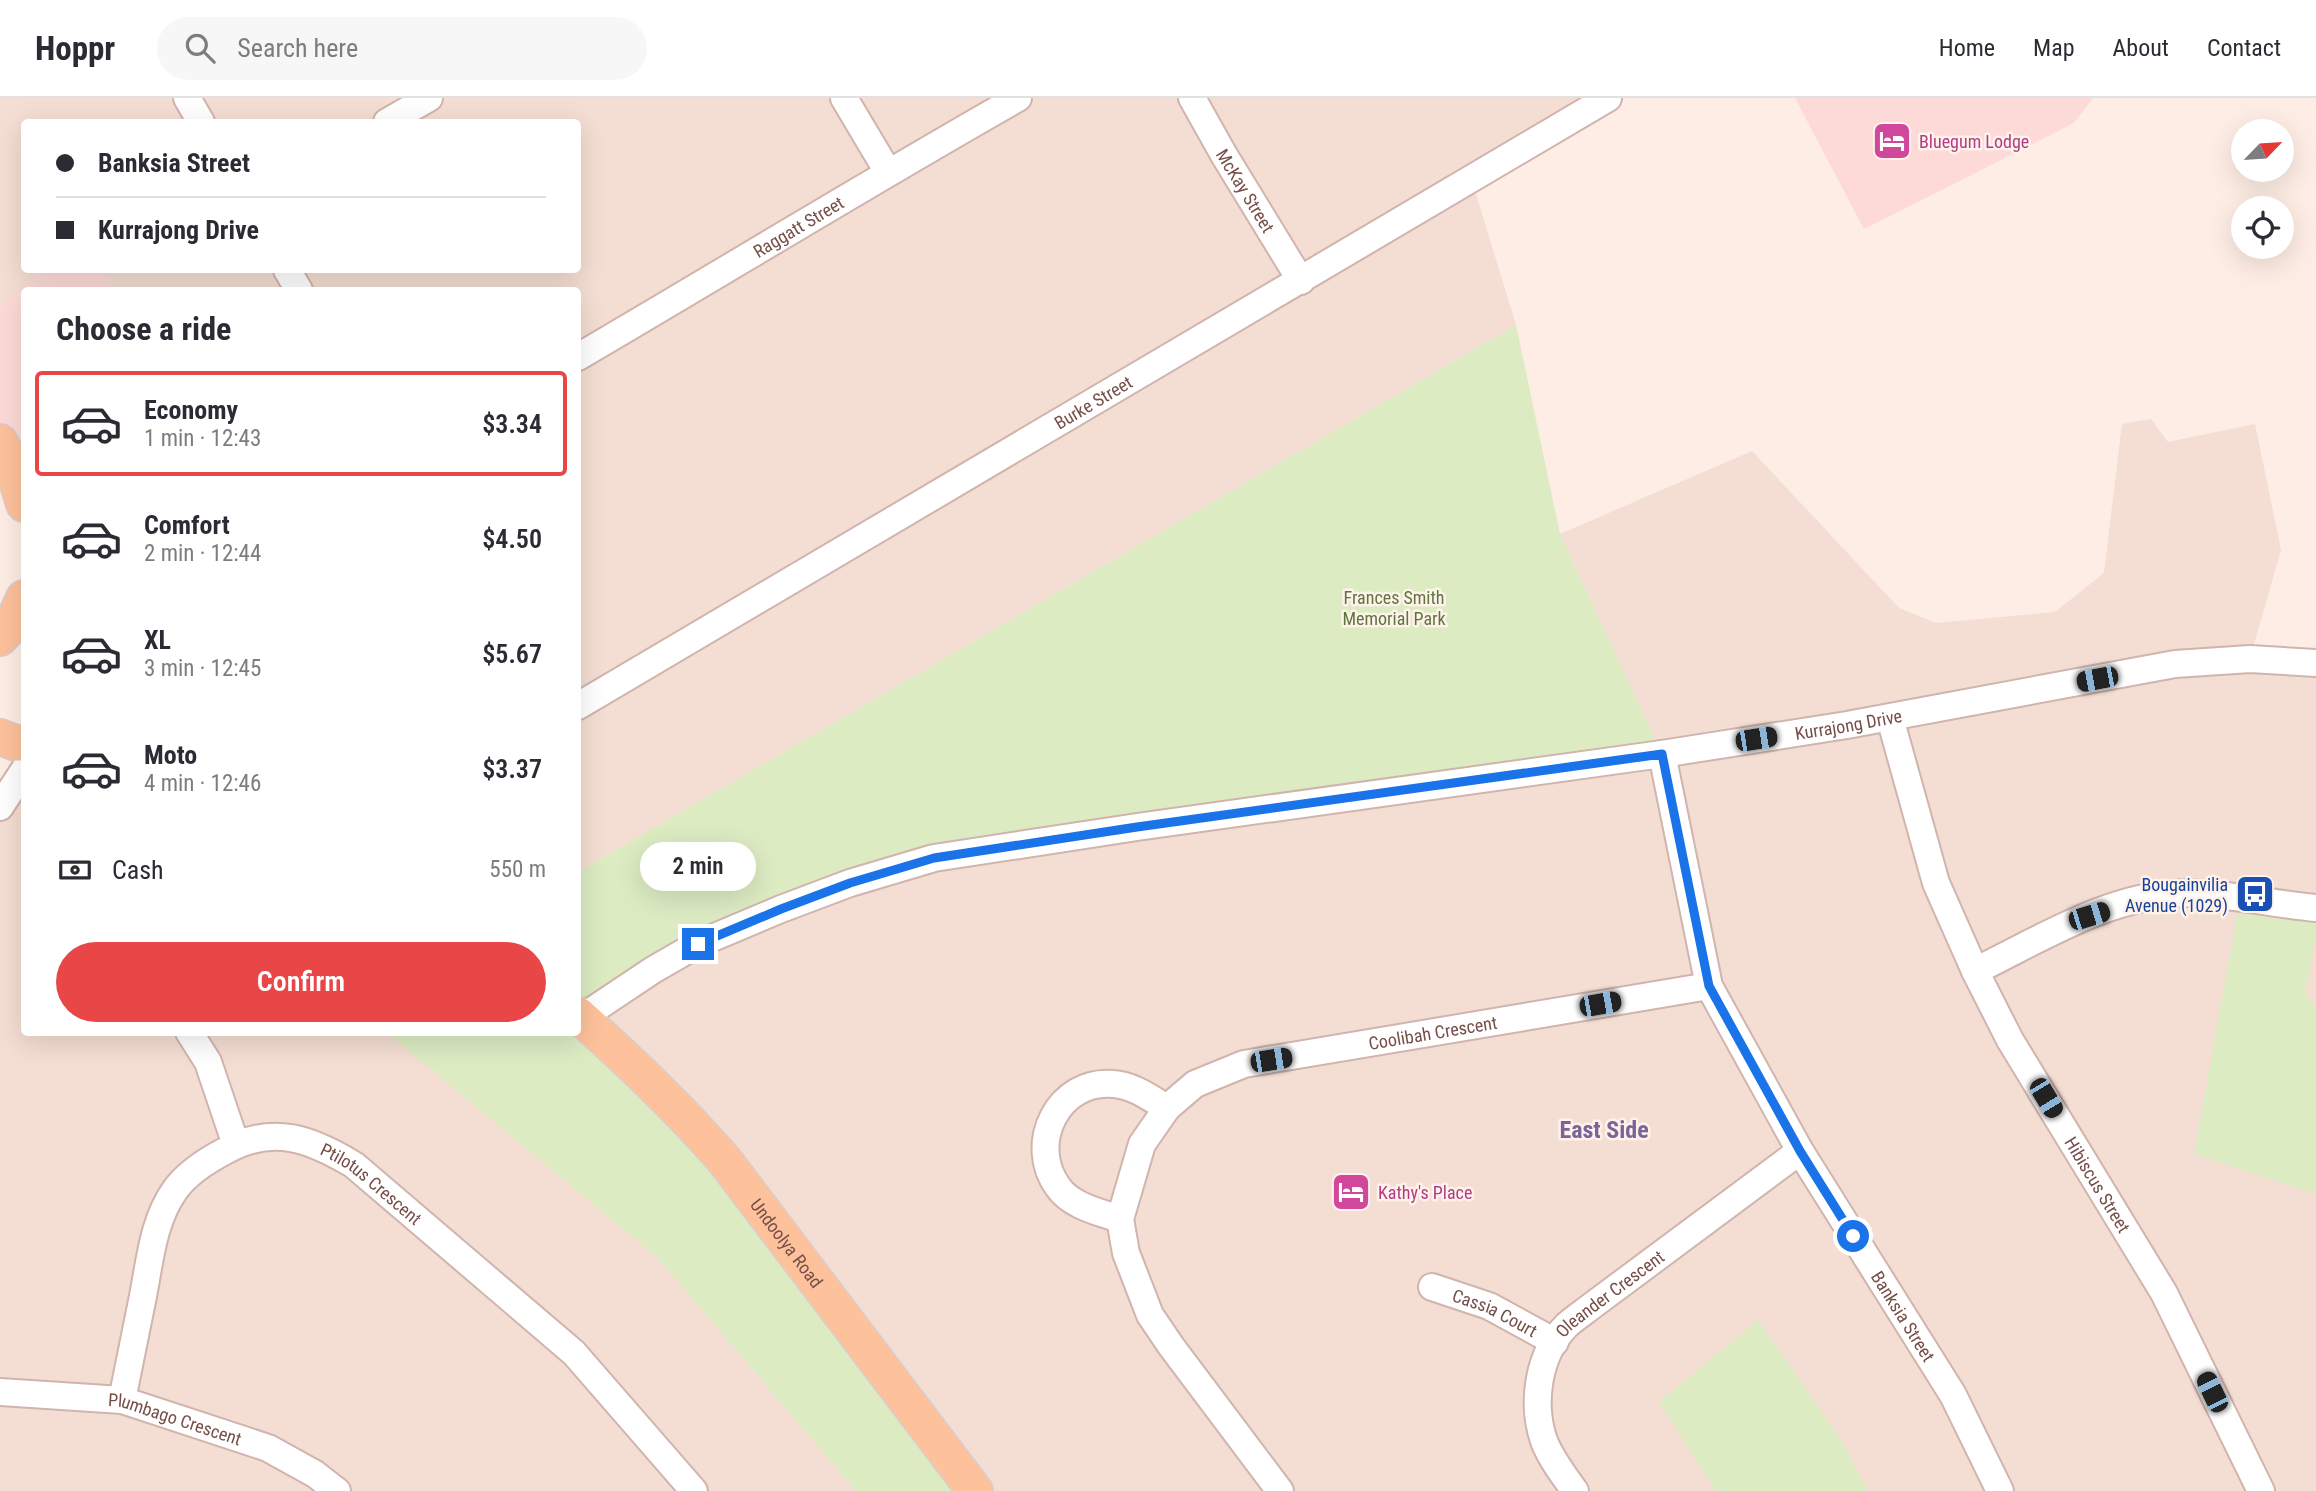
<!DOCTYPE html>
<meta charset="utf-8">
<style>
:root{--surface:#fff;--page:#f7f7f7;--text:#2b2b33;--muted:#7c7c81;--line:#e1e1e2;--accent:#e94648}
body{margin:0;font-family:"Roboto Condensed",sans-serif;background:var(--page);color:var(--text);height:100vh;display:flex;flex-direction:column;font-size:26px;white-space:nowrap}
*{box-sizing:border-box;margin:0}
p{font-size:23px;color:var(--muted)}
.icon{flex:none;width:38px;height:38px;fill:none;stroke:currentColor;stroke-width:2;stroke-linecap:round;stroke-linejoin:round}
.map{position:relative;flex:1;overflow:hidden}
.details{position:absolute;left:21px;top:189px;width:560px;height:749px;display:flex;flex-direction:column;background:var(--surface);border-radius:7px;box-shadow:0 7px 28px #0002}
.details>*{flex:none}
.banner{position:absolute;left:21px;top:21px;width:560px;height:154px;border-radius:7px;box-shadow:0 7px 28px #0002;display:grid;align-content:center;height:154px;padding:0 35px;background:var(--surface)}
.needle{width:46px;rotate:65deg}
.controls{position:absolute;left:2231px;top:21px;display:grid;gap:14px}
.controls a{display:grid;place-items:center;width:63px;height:63px;border-radius:50%;background:var(--surface);box-shadow:0 7px 28px #0002;font-size:35px}
.end{position:absolute;width:32px;height:32px;margin:-16px;border:9px solid #1a73e8;background:#fff;box-shadow:0 0 0 4px #fff}
.from{border-radius:50%}
.bubble{position:absolute;height:49px;border-radius:24px;background:var(--surface);box-shadow:0 7px 28px #0002;font-size:23px;font-weight:600;line-height:49px;text-align:center}
.car{position:absolute;width:21px;height:42px;margin:-21px -10px;border-radius:9px;box-shadow:0 0 5px 2px #0007;background:linear-gradient(#222 24%,#8ab4d8 0 40%,#222 0 76%,#8ab4d8 0 86%,#222 0)}
.banner b{display:flex;align-items:center;gap:24px;height:66px;font-size:26px}
.banner b+b{border-top:2px solid var(--line)}
.banner i{width:18px;height:18px;background:var(--text)}
ul{padding:0;list-style:none}
li{display:flex;align-items:center;gap:21px;height:105px;margin:0 14px 10px;padding:0 21px;border:4px solid transparent;border-radius:7px}
li div{flex:1}
li b{display:block;font-size:26px}
li em{font-style:normal;font-weight:600}
li.current{border-color:var(--accent)}
li>.icon{width:63px;height:63px;stroke-width:1.5}
h2{padding:0 35px;font-size:32px;line-height:84px}
.pay{display:flex;align-items:center;gap:18px;height:77px;padding:0 35px;font-size:26px}
.pay p{margin-inline-start:auto}
.cta{display:flex;gap:14px;margin-top:auto;padding:14px 35px}
.cta a{flex:1;height:80px;border-radius:42px;background:var(--accent);color:#fff;font-size:28px;font-weight:600;line-height:80px;text-align:center}
header{display:flex;align-items:center;gap:42px;box-sizing:border-box;height:98px;padding:0 35px;background:var(--surface);border-bottom:2px solid var(--line)}
header strong{font-size:33px}
nav{display:flex;gap:38px;margin-inline-start:auto;font-size:24px}
.search{width:490px;height:63px;background:var(--page);display:flex;align-items:center;gap:18px;box-sizing:border-box;padding:0 24px;border-radius:38px;color:var(--muted);font-size:26px}
.map>svg:first-child{display:block}
.residential{fill:#f4ddd2}
.commercial{fill:#fddad7}
.green{fill:#dcebc2}
.lines{fill:none;stroke-linecap:round;stroke-linejoin:round}
.minor-casing{stroke:#d0b4ad;stroke-width:30}
.major-casing{stroke:#d9cdcc;stroke-width:38}
.minor{stroke:#fff;stroke-width:26}
.major{stroke:#fdc19b;stroke-width:35}
.route{stroke:#1a73e8;stroke-width:9}
.labels{text-anchor:middle;dominant-baseline:central;stroke-width:5;stroke-linejoin:round;paint-order:stroke}
.hotel-label{font-size:18px;fill:#b23c85;stroke:#fff2ea;text-anchor:start}
.street-label{font-size:18px;fill:#764e49;stroke:#fff2ea}
.park-label{font-size:18px;fill:#5c763e;stroke:#fff2ea}
.transit-label{font-size:18px;fill:#164399;stroke:#fff2ea;text-anchor:end}
.district-label{font-size:24px;font-weight:bold;fill:#7b6499;stroke:#fff2ea}
</style>
<header>
<strong>Hoppr</strong>
<div class="search"><svg class="icon" aria-label="search" viewBox="0 0 24 24"><circle cx="10" cy="10" r="6"/><path d="M15 15l6 6"/></svg>Search here</div>
<nav><a>Home</a><a>Map</a><a>About</a><a>Contact</a></nav>
</header>
<div class="map">
<svg width="2316" height="1393" viewBox="0 0 2316 1393">
<rect width="100%" height="100%" fill="#fdede4"/>
<g class="residential">
<path d="M0,0H1608L1471,80L1516,227L578,774V192H114L100,172H578V24H24V172H43L0,210Z"/>
<path d="M2151,321L2168,344L2255,326L2281,452L2250,560L2316,565V1393H975L581,920L653,872L850,785L1661,655L1560,436L1752,353L1899,510L1936,525L2055,514L2104,475L2122,326Z"/>
<path d="M24,683V934L387,935L657,1159L856,1393H0V709Z"/>
</g>
<g class="commercial">
<path d="M1795,0H2093L2074,25L1864,131Z"/>
<path d="M43,172H100L114,192H24V377L0,342V210Z"/>
</g>
<g class="green">
<path d="M1516,227L1560,436L1662,656L934,760L781,811L581,920L613,948L975,1393H856L657,1159L387,935L578,934V774Z"/>
<path d="M2240,800L2316,810V839L2305,895L2316,911V1096L2194,1056Z"/>
<path d="M1758,1222L1844,1346L1868,1393H1716L1659,1304Z"/>
</g>
<g class="lines">
<g class="minor-casing">
<g id="minor">
<path d="M187,0L201,24"/>
<path d="M844,0L888,74"/>
<path id="s1" d="M1192,0L1224,57L1301,183"/>
<path d="M387,24L429,0"/>
<path d="M287,172L299,192"/>
<path id="s2" d="M578,259C725,173 870,84 1018,0"/>
<path id="s3" d="M578,608L1608,0"/>
<path id="s4" d="M1890,620L1936,785L1975,873L2010,942L2164,1195L2261,1393"/>
<path id="s5" d="M1662,656L1709,888L1800,1053L1953,1297L2000,1393"/>
<path d="M0,709L24,672"/>
<path d="M1975,873C2041,841 2112,795 2189,795C2230,796 2274,806 2316,810"/>
<path id="s6" d="M581,920L653,872L698,846L781,811L850,785L934,760L1137,729L1662,656L1847,627L2175,566L2250,561L2316,565"/>
<path d="M189,934L208,964L236,1047"/>
<path d="M1120,1121C1099,1114 1071,1108 1058,1089C1026,1045 1059,981 1113,986C1133,987 1150,1000 1167,1010"/>
<path id="s7" d="M1432,1189L1489,1208L1555,1244"/>
<path id="s8" d="M0,1294L122,1302L268,1350L315,1376L337,1393"/>
<path id="s9" d="M122,1302C129,1267 136,1233 143,1198C150,1162 153,1123 175,1092C187,1075 206,1063 225,1053C273,1026 311,1041 354,1067L574,1255L694,1393"/>
<path id="s10" d="M1280,1393L1171,1248L1150,1217L1126,1155L1120,1121L1142,1046L1167,1010L1195,986L1244,966L1709,888"/>
<path id="s11" d="M1575,1393C1564,1378 1551,1361 1544,1343C1531,1305 1538,1256 1567,1227C1575,1220 1584,1214 1593,1207L1800,1053"/>
</g>
</g>
<g class="major-casing">
<g id="major">
<path d="M0,344L12,367L24,406"/>
<path d="M0,540L11,528L24,500"/>
<path d="M0,639L16,645H24"/>
<path id="s12" d="M578,917C631,965 678,1009 725,1063L975,1393"/>
</g>
</g>
<use href="#minor" class="minor"/>
<use href="#major" class="major"/>
</g>
<g class="lines">
<path class="route" d="M698,846L781,811L850,785L934,760L1137,729L1662,656L1709,888L1800,1053L1853,1138"/>
</g>
<defs>
<g id="hotel-square" transform="scale(2.0125)"><rect x="-9" y="-9" width="18" height="18" rx="4" fill="#d1479c" stroke="#fff2ea"/><path d="M-6-4.5h1.5V1H6V5H4.5V3h-9V5H-6ZM-4 0a1.8 1.8 0 1 1 3.6 0ZM.5 0V-2.5h3Q6-2.5 6 0Z" fill="#fff"/></g>
<g id="bus-square" transform="scale(2.0125)"><rect x="-9" y="-9" width="18" height="18" rx="4" fill="#1a4fb4" stroke="#fff2ea"/><path d="M-5-6H5V4H4V6H2V4H-2V6H-4V4H-5ZM-3.5-4V0h7V-4ZM-3.5 1.2v1.5H-2V1.2ZM2 1.2v1.5H3.5V1.2Z" fill="#fff"/></g>
</defs>
<g fill-rule="evenodd">
<use href="#hotel-square" x="1892" y="43"/>
<use href="#bus-square" x="2255" y="796"/>
<use href="#hotel-square" x="1351" y="1094"/>
</g>
<g class="labels">
<g class="hotel-label">
<text x="1919" y="43">Bluegum Lodge</text>
<text x="1378" y="1094">Kathy's Place</text>
</g>
<g class="street-label">
<text stroke="none"><textPath href="#s1" startOffset="107">McKay Street</textPath></text>
<text stroke="none"><textPath href="#s2" startOffset="256">Raggatt Street</textPath></text>
<text stroke="none"><textPath href="#s3" startOffset="598">Burke Street</textPath></text>
<text stroke="none"><textPath href="#s6" startOffset="1314">Kurrajong Drive</textPath></text>
<text stroke="none"><textPath href="#s10" startOffset="723">Coolibah Crescent</textPath></text>
<text stroke="none"><textPath href="#s9" startOffset="444">Ptilotus Crescent</textPath></text>
<text stroke="none"><textPath href="#s4" startOffset="514">Hibiscus Street</textPath></text>
<text stroke="none"><textPath href="#s12" startOffset="310">Undoolya Road</textPath></text>
<text stroke="none"><textPath href="#s11" startOffset="236">Oleander Crescent</textPath></text>
<text stroke="none"><textPath href="#s7" startOffset="68">Cassia Court</textPath></text>
<text stroke="none"><textPath href="#s5" startOffset="620">Banksia Street</textPath></text>
<text stroke="none"><textPath href="#s8" startOffset="178">Plumbago Crescent</textPath></text>
</g>
<g class="park-label">
<text x="1394" y="499">Frances Smith<tspan x="1394" dy="21">Memorial Park</tspan></text>
</g>
<g class="transit-label">
<text x="2228" y="786">Bougainvilia<tspan x="2228" dy="21">Avenue (1029)</tspan></text>
</g>
<g class="district-label">
<text x="1604" y="1032">East Side</text>
</g>
</g>
</svg>
<div class="controls">
<a><svg class="needle" viewBox="-14 -14 28 28"><path d="M0-13l5 13h-10z" fill="#e53935"/><path d="M0 13l5-13h-10z" fill="#7c7c81"/></svg></a>
<a><svg class="icon" aria-label="locate" viewBox="0 0 24 24"><circle cx="12" cy="12" r="6"/><path d="M12 2v4M12 18v4M2 12h4M18 12h4"/></svg></a>
</div>
<i class="end from" style="left:1853px;top:1138px"></i>
<i class="end" style="left:698px;top:846px"></i>
<div class="bubble" style="left:640px;top:744px;width:116px">2 min</div>
<i class="car" style="left:2097px;top:581px;rotate:259deg"></i>
<i class="car" style="left:1756px;top:641px;rotate:81deg"></i>
<i class="car" style="left:2089px;top:818px;rotate:73deg"></i>
<i class="car" style="left:1600px;top:906px;rotate:80deg"></i>
<i class="car" style="left:1271px;top:962px;rotate:81deg"></i>
<i class="car" style="left:2046px;top:1000px;rotate:149deg"></i>
<i class="car" style="left:2212px;top:1294px;rotate:334deg"></i>
<div class="banner">
<b><i class="from"></i>Banksia Street</b>
<b><i></i>Kurrajong Drive</b>
</div>
<section class="details">
<h2>Choose a ride</h2>
<ul>
<li class="current"><svg class="icon" aria-label="car" viewBox="0 0 24 24"><path d="M5 17H2v-5l4-1 3-4h7l3 4 3 1v5h-3M9 17h6M6 11h13"/><circle cx="7" cy="17" r="2"/><circle cx="17" cy="17" r="2"/></svg><div><b>Economy</b><p>1 min · 12:43</p></div><em>$3.34</em></li>
<li><svg class="icon" aria-label="car" viewBox="0 0 24 24"><path d="M5 17H2v-5l4-1 3-4h7l3 4 3 1v5h-3M9 17h6M6 11h13"/><circle cx="7" cy="17" r="2"/><circle cx="17" cy="17" r="2"/></svg><div><b>Comfort</b><p>2 min · 12:44</p></div><em>$4.50</em></li>
<li><svg class="icon" aria-label="car" viewBox="0 0 24 24"><path d="M5 17H2v-5l4-1 3-4h7l3 4 3 1v5h-3M9 17h6M6 11h13"/><circle cx="7" cy="17" r="2"/><circle cx="17" cy="17" r="2"/></svg><div><b>XL</b><p>3 min · 12:45</p></div><em>$5.67</em></li>
<li><svg class="icon" aria-label="car" viewBox="0 0 24 24"><path d="M5 17H2v-5l4-1 3-4h7l3 4 3 1v5h-3M9 17h6M6 11h13"/><circle cx="7" cy="17" r="2"/><circle cx="17" cy="17" r="2"/></svg><div><b>Moto</b><p>4 min · 12:46</p></div><em>$3.37</em></li>
</ul>
<div class="pay"><svg class="icon" aria-label="cash" viewBox="0 0 24 24"><path d="M3 7h18v10H3z"/><circle cx="12" cy="12" r="2"/></svg>Cash<p>550 m</p></div>
<div class="cta"><a>Confirm</a></div>
</section>
</div>
